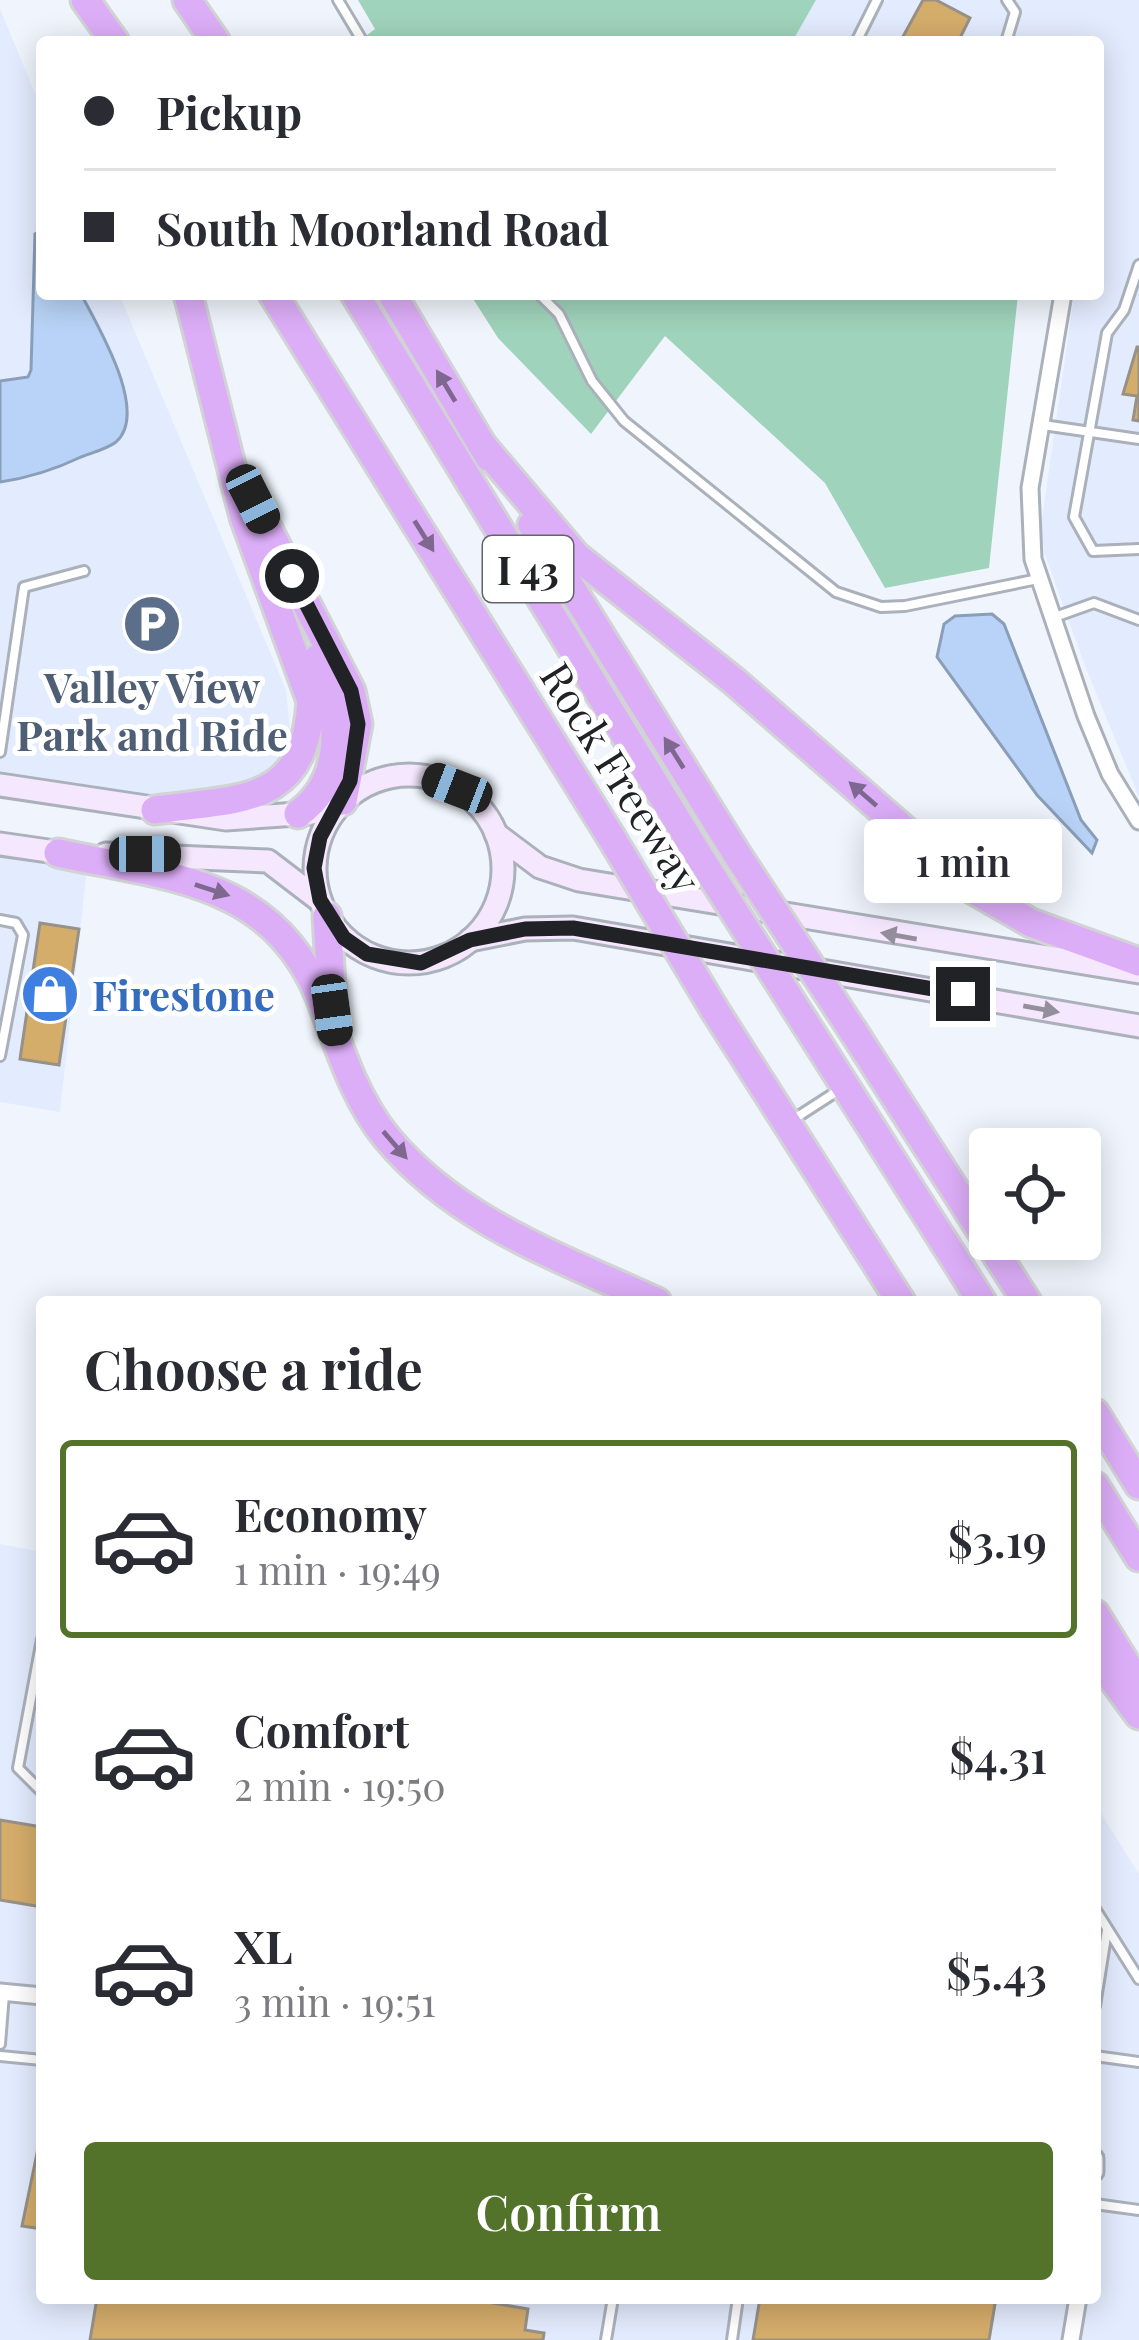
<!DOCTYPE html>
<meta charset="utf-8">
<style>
:root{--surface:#fff;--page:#f7f7f7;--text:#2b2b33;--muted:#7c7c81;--line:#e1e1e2;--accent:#54732a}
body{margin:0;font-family:"Playfair Display",serif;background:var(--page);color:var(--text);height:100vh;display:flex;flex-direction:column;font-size:45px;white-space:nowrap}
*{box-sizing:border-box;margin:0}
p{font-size:39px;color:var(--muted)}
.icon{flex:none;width:66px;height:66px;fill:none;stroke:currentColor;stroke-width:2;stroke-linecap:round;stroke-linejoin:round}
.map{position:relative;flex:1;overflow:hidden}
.side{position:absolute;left:36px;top:1296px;width:1065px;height:1008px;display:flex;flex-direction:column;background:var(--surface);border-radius:12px;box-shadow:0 6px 30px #0003}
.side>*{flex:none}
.banner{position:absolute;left:36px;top:36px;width:1068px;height:264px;border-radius:12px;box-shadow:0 6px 30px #0003;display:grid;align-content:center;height:264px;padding:0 48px;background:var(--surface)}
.tools{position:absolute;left:969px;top:1128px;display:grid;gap:24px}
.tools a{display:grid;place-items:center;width:132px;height:132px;border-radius:12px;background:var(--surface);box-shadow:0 6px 30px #0003;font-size:60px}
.end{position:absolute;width:54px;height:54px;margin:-27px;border:15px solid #202226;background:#fff;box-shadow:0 0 0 6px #fff}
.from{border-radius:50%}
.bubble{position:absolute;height:84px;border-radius:12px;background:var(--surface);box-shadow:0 6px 30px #0003;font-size:39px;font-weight:600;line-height:84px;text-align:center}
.car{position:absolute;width:36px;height:72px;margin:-36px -18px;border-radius:15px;box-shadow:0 0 9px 3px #0007;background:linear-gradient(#222 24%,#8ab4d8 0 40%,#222 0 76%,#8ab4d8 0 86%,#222 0)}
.banner b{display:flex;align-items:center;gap:42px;height:114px;font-size:45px}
.banner b+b{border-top:3px solid var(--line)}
.banner i{width:30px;height:30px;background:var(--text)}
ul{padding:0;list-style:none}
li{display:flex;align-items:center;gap:36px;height:198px;margin:0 24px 18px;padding:0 24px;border:6px solid transparent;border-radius:12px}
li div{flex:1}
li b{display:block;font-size:45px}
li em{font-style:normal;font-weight:600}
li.selected{border-color:var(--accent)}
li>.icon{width:108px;height:108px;stroke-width:1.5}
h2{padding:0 48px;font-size:54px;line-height:144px}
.cta{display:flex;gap:24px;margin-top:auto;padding:24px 48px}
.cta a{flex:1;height:138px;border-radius:12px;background:var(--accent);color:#fff;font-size:48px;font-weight:600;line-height:138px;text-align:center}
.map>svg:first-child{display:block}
.built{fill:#e3ecfe}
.green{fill:#a0d3bb}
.water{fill:#b8d3f7;stroke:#8a9eb8;stroke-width:3}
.building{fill:#d5ad6b;stroke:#979187;stroke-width:3}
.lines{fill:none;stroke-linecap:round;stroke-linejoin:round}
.service-casing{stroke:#abb1bb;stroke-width:14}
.minor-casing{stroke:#abb1bb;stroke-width:21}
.secondary-casing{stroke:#abb1bb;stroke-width:27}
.motorway-casing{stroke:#d2d3d4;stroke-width:33}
.service{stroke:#fff;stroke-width:8}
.minor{stroke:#fff;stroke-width:15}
.secondary{stroke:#f5e7fd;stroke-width:21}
.motorway{stroke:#ddaef8;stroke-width:27}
.motorway-bridge-casing{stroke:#d2d3d4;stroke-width:33;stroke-linecap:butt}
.motorway-bridge{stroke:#ddaef8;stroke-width:27}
.oneway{fill:#7e688f}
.oneway2{fill:#958e9c}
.route{stroke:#202226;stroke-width:15}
.labels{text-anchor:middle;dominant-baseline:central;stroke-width:10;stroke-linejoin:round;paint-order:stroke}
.shield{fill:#fff;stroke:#636467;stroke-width:3}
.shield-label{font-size:39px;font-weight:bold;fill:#202226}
.service-label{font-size:42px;font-weight:bold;fill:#4e5e75;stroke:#fff}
.street-label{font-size:42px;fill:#202226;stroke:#fff}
.shop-label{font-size:42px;font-weight:bold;fill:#366cbe;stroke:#fff;text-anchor:start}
</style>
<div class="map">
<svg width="1139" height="2340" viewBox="0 0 1139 2340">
<rect width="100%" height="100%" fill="#f0f5fd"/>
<g class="built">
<path d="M816,0H1139V797L1085,666L1044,552L1041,525L1074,296L1059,294H1098V42H792Z"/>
<path d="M0,9L42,110V294H119L286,690L290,729L308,739L290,775L155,810L0,785Z"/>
<path d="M0,844L88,860L60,1112L0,1102Z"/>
<path d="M0,1544L42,1552V2298H1095V1804L1139,1874V2340H0Z"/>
</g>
<g class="green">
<path d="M358,0H816L792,42H358L375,29Z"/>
<path d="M470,294H1018L989,568L885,588L825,483L665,336L591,434L498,338Z"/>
</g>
<g class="water">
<path d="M42,230V294H81C97,325 150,412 116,442C107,449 91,453 81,457C56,469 28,478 0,482V381L28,377L31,370L35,234Z"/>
<path d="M992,614L1004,624L1081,820L1097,840L1092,853L1037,795L937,657L944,624L955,616Z"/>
</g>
<g class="building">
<path d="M923,0H936L970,18L958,42H900Z"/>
<path d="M1137,347H1139V421L1133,420L1137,396L1123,394Z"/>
<path d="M40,923L79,929L59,1065L20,1059Z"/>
<path d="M0,1820L42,1827V1907L0,1900Z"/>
<path d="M42,2129V2229L22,2226Z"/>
<path d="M97,2298H463L528,2309L525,2330L544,2333L543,2340H90Z"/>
<path d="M760,2298H996L989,2340H753Z"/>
</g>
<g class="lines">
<g class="service-casing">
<g id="service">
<path d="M338,0L363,42"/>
<path d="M856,42L877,0"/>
<path d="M1006,42L1015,12L1007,0"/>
<path d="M1139,265L1124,310L1107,333L1074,517L1093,551L1139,549"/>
<path d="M539,294L559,314L592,381L624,421L836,592L881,607L905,606L1038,579"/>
<path d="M1043,425L1139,439"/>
<path d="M1052,618L1094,603L1139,620"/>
<path d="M0,752L24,587L84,571"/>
<path d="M0,920L16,923L23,935L0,1056"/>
<path d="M794,1119L842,1088"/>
<path d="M42,1639L18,1768L42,1792"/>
<path d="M1095,1909L1139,1979"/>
<path d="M1095,2006L1107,1930"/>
<path d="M0,2044L4,1994"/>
<path d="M0,2056L42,2060"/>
<path d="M1095,2056L1139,2062"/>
<path d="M1095,2204L1139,2210"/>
<path d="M606,2340L613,2298"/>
<path d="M732,2340L738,2298"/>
</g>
</g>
<g class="minor-casing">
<g id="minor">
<path d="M1063,294L1030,488L1033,559L1086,716L1110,774L1139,821"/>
<path d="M0,1992L42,1996"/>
<path d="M1095,2158V2172"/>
<path d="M1071,2340L1078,2298"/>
</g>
</g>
<g class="secondary-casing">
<g id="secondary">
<circle cx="409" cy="869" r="94"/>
<path d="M0,785L226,819L311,813"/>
<path d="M496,834L540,867L579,880L1139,972"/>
<path d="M0,844L69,854"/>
<path d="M106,854L268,861L319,900"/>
<path d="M470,940L525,929L573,928L1139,1026"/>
</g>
</g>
<g class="motorway-casing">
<g id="motorway">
<path d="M85,0L115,42"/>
<path d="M187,0L216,42"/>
<path d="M273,294L611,837"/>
<path d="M355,294L694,848"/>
<path d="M392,294L489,457"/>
<path d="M481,444L576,556L734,681L972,889L1031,923L1139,962"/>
<path d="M256,506L351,691L358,724L343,801"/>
<path d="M532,525L736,853"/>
<path d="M155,810C241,798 305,806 311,701L244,517L188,294"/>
<path d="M298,814C349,777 339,711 317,659"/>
<path d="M58,853C169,877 273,880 321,999C339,1046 354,1098 387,1138C457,1222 561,1258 657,1302"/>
<path d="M327,916L332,1004"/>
<path d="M714,1009L901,1302"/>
<path d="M805,1023L982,1302"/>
<path d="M853,1031L1027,1302"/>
<path d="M1095,1413L1139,1485"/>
<path d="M1095,1486L1139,1557"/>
<path d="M1095,1614L1139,1685"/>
<path d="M1095,1655L1139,1715"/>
</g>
</g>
<use href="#service" class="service"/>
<use href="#minor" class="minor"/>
<use href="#secondary" class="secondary"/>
<use href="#motorway" class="motorway"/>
<g class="motorway-bridge-casing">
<g id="motorway-bridge">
<path d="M611,837L714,1009"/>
<path d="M694,848L805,1023"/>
<path d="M736,853L853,1031"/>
</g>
</g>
<use href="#motorway-bridge" class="motorway-bridge"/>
</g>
<defs><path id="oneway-solid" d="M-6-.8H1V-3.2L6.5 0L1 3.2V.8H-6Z" transform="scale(3)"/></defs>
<g class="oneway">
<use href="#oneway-solid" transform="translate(446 386) rotate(-121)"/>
<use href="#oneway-solid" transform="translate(424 536) rotate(58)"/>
<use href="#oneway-solid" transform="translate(674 753) rotate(-122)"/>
<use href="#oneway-solid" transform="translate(863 794) rotate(-139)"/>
<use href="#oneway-solid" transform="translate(212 890) rotate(18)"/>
<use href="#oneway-solid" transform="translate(395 1145) rotate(49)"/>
</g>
<g class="oneway2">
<use href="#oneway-solid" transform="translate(899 936) rotate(-170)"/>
<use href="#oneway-solid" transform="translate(1041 1009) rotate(10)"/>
</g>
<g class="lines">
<path class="route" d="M292,576L351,691L358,724L350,781L320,837L314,868L320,900L344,938L367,954L421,963L470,940L525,929L573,928L963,994"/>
</g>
<defs>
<g id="parking-disc" transform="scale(3)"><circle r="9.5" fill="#5c6f8a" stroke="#fff"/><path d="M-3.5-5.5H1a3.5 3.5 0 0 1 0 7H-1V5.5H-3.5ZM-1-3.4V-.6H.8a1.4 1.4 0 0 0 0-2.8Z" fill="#fff"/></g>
<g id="shop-disc" transform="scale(3)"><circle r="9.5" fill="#3f7fe0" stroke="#fff"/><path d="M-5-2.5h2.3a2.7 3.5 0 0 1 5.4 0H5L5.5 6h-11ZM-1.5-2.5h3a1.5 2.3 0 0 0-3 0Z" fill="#fff"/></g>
</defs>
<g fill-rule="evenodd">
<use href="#parking-disc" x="152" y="624"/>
<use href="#shop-disc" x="50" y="994"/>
</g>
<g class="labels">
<rect class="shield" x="483" y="536" width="90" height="66" rx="9"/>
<g class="shield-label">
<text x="528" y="569">I 43</text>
</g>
<g class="service-label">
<text x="152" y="686">Valley View<tspan x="152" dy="48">Park and Ride</tspan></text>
</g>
<g class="street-label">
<text transform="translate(622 777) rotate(58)">Rock Freeway</text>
</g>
<g class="shop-label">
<text x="92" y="994">Firestone</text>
</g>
</g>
</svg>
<div class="tools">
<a><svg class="icon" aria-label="locate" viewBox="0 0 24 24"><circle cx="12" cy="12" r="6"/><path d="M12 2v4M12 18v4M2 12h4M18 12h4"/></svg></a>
</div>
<i class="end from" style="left:292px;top:576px"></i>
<i class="end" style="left:963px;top:994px"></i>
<div class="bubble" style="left:864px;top:819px;width:198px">1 min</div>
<i class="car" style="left:253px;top:499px;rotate:153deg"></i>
<i class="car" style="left:457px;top:788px;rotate:291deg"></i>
<i class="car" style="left:145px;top:854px;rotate:90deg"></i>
<i class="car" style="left:332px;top:1010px;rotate:172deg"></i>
<div class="banner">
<b><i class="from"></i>Pickup</b>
<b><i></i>South Moorland Road</b>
</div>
<section class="side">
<h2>Choose a ride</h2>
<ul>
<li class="selected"><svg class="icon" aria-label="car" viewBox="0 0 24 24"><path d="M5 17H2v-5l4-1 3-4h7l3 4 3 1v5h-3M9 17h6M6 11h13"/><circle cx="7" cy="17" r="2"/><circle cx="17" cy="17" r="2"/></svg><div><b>Economy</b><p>1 min · 19:49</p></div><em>$3.19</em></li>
<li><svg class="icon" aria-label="car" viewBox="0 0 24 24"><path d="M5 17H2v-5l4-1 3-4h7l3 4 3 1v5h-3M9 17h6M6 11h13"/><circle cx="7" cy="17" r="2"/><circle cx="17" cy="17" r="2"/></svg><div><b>Comfort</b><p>2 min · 19:50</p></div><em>$4.31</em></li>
<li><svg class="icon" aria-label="car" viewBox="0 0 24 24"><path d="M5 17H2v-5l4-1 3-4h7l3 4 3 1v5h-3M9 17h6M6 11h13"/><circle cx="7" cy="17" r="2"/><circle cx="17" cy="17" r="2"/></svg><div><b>XL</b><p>3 min · 19:51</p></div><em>$5.43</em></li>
</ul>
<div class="cta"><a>Confirm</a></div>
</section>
</div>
